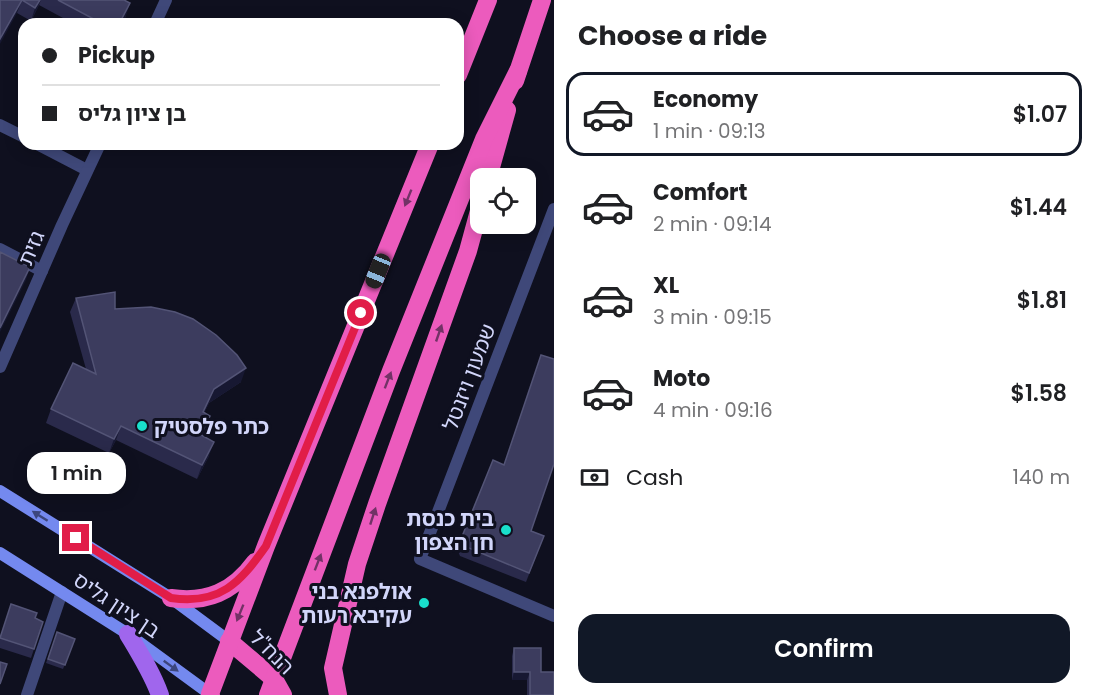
<!DOCTYPE html>
<meta charset="utf-8">
<style>
:root{--surface:#fff;--page:#f6f6f6;--text:#202124;--muted:#757577;--line:#e0e0e0;--accent:#111827}
body{margin:0;font-family:Poppins,"Noto Sans Hebrew",sans-serif;background:var(--page);color:var(--text);height:100vh;display:flex;flex-direction:column;font-size:22px;white-space:nowrap}
*{box-sizing:border-box;margin:0}
p{font-size:20px;color:var(--muted)}
.icon{flex:none;width:33px;height:33px;fill:none;stroke:currentColor;stroke-width:2;stroke-linecap:round;stroke-linejoin:round}
.map{position:relative;flex:1;overflow:hidden}
.drawer{display:flex;flex-direction:column;background:var(--surface);width:540px}
.drawer>*{flex:none}
.guide{position:absolute;left:18px;top:18px;width:446px;height:132px;border-radius:18px;box-shadow:0 3px 15px #0003;display:grid;align-content:center;height:132px;padding:0 24px;background:var(--surface)}
.fabs{position:absolute;left:470px;top:168px;display:grid;gap:12px}
.fabs a{display:grid;place-items:center;width:66px;height:66px;border-radius:12px;background:var(--surface);box-shadow:0 3px 15px #0003;font-size:30px}
.end{position:absolute;width:27px;height:27px;margin:-14px;border:8px solid #e11d48;background:#fff;box-shadow:0 0 0 3px #fff}
.from{border-radius:50%}
.bubble{position:absolute;height:42px;border-radius:18px;background:var(--surface);box-shadow:0 3px 15px #0003;font-size:20px;font-weight:600;line-height:42px;text-align:center}
.car{position:absolute;width:18px;height:36px;margin:-18px -9px;border-radius:8px;box-shadow:0 0 4px 2px #0007;background:linear-gradient(#222 24%,#8ab4d8 0 40%,#222 0 76%,#8ab4d8 0 86%,#222 0)}
.guide b{display:flex;align-items:center;gap:21px;height:57px;font-size:22px}
.guide b+b{border-top:2px solid var(--line)}
.guide i{width:15px;height:15px;background:var(--text)}
ul{padding:0;list-style:none}
li{display:flex;align-items:center;gap:18px;height:84px;margin:0 12px 9px;padding:0 12px;border:3px solid transparent;border-radius:18px}
li div{flex:1}
li b{display:block;font-size:22px}
li em{font-style:normal;font-weight:600}
li.on{border-color:var(--accent)}
li>.icon{width:54px;height:54px;stroke-width:1.5}
h2{padding:0 24px;font-size:27px;line-height:72px}
.pay{display:flex;align-items:center;gap:15px;height:66px;padding:0 24px;font-size:22px}
.pay p{margin-inline-start:auto}
.cta{display:flex;gap:12px;margin-top:auto;padding:12px 24px}
.cta a{flex:1;height:69px;border-radius:18px;background:var(--accent);color:#fff;font-size:24px;font-weight:600;line-height:69px;text-align:center}
main{display:flex;flex:1;min-height:0}
.map>svg:first-child{display:block}
.lines{fill:none;stroke-linecap:round;stroke-linejoin:round}
.lane{stroke:#3f4879;stroke-width:12}
.street{stroke:#3f4879;stroke-width:12}
.secondary{stroke:#7489ef;stroke-width:12}
.primary{stroke:#a066ed;stroke-width:18}
.highway{stroke:#ec5bbd;stroke-width:18}
.wall{fill:#2a2a4b}
.shaded-wall{fill:#171832}
.building{fill:#3c3c5e;stroke:#535476;stroke-width:1.5}
.oneway{fill:#723266}
.oneway2{fill:#3c467d}
.route{stroke:#e11d48;stroke-width:8}
.poi-dot{fill:#19dfcb;stroke:#0f101f;stroke-width:2}
.labels{text-anchor:middle;dominant-baseline:central;stroke-width:6;stroke-linejoin:round;paint-order:stroke}
.street-label{font-size:21px;fill:#d2d6fa;stroke:#0f101f}
.poi-label{font-size:21px;font-weight:bold;fill:#d2d6fa;stroke:#0f101f;text-anchor:end}
</style>
<main>
<div class="map">
<svg width="554" height="695" viewBox="0 0 554 695">
<rect width="100%" height="100%" fill="#0f101f"/>
<g class="lines">
<g class="lane">
<path d="M0,125L24,137"/>
<path d="M37,144L87,170"/>
<path d="M0,249L42,271"/>
</g>
<g class="street">
<path d="M155,24L166,0"/>
<path d="M554,209L420,559L554,616"/>
<path d="M0,367L62,225L100,144"/>
<path d="M27,695L62,592"/>
</g>
<g class="secondary">
<path d="M0,491L171,598L229,641"/>
<path d="M0,553L128,634L210,694"/>
</g>
<path class="primary" d="M128,634C140,654 152,673 160,695"/>
<g class="highway">
<path d="M458,75L488,0"/>
<path d="M515,81L542,0"/>
<path d="M488,178L507,110"/>
<path d="M171,598C207,603 233,592 255,562"/>
<path d="M229,641L274,679L283,695"/>
<path d="M211,695L210,694L266,546L430,144"/>
<path d="M268,695L391,371L484,139L518,71"/>
<path d="M338,695L333,668L357,564L377,504L468,251L480,207"/>
</g>
</g>
<g class="wall">
<path d="M0,0H124L126,16L122,24H74L39,5L31,21L17,13Z"/>
<path d="M76,298L115,309L241,382L209,403L204,413L205,430L202,436L209,456L197,479L116,440L109,453L46,423L51,409L86,369L70,312Z"/>
<path d="M493,460L531,531L544,536L526,582L460,556L457,549Z"/>
<path d="M35,618L43,622L31,658L0,648V635Z"/>
<path d="M57,632L75,639L63,669L46,663Z"/>
<path d="M514,648L541,672L554,695H527V680H512V656Z"/>
</g>
<g class="shaded-wall">
<path d="M22,0L17,13L0,44V39Z"/>
<path d="M40,0H41L39,5L31,21L35,8Z"/>
<path d="M130,3L126,16L122,24H119Z"/>
<path d="M30,267L26,280L0,332V328Z"/>
<path d="M246,368L241,382L209,403L198,426L214,389Z"/>
<path d="M210,416L205,430L196,449L201,435Z"/>
<path d="M121,426L116,440L109,453L114,439Z"/>
<path d="M214,442L209,456L197,479L202,465Z"/>
<path d="M514,672H530L527,680H512Z"/>
</g>
<g class="building">
<path d="M0,0H22L0,39Z"/>
<path d="M22,0H40L35,8Z"/>
<path d="M58,0H124L130,3L119,24H103Z"/>
<path d="M0,252L30,267L0,328Z"/>
<path d="M115,292V309L151,307L175,312L193,319L216,335L237,355L246,368L214,389L203,412L210,416L201,435L214,442L202,465L121,426L114,439L51,409L73,363L96,374L76,298Z"/>
<path d="M541,355L554,359V464L531,531L544,536L529,573L464,546L461,539L493,460L504,465Z"/>
<path d="M11,604L37,613L35,618L43,622L34,649L0,638Z"/>
<path d="M57,632L75,639L65,665L48,659Z"/>
<path d="M514,648H541V672H554V695H530V672H514Z"/>
<path d="M0,662L7,664L0,684Z"/>
</g>
<defs><path id="oneway-solid" d="M-6-.8H1V-3.2L6.5 0L1 3.2V.8H-6Z" transform="scale(1.5)"/></defs>
<g class="oneway">
<use href="#oneway-solid" transform="translate(408 198) rotate(112)"/>
<use href="#oneway-solid" transform="translate(439 333) rotate(-71)"/>
<use href="#oneway-solid" transform="translate(388 380) rotate(-69)"/>
<use href="#oneway-solid" transform="translate(373 516) rotate(-72)"/>
<use href="#oneway-solid" transform="translate(318 562) rotate(-69)"/>
<use href="#oneway-solid" transform="translate(240 613) rotate(112)"/>
</g>
<g class="oneway2">
<use href="#oneway-solid" transform="translate(40 516) rotate(-148)"/>
<use href="#oneway-solid" transform="translate(171 666) rotate(36)"/>
</g>
<g class="lines">
<path class="route" d="M76,538L171,598C220,605 240,583 266,546L361,313"/>
</g>
<g class="poi-dot">
<circle cx="142" cy="426" r="6"/>
<circle cx="506" cy="530" r="6"/>
<circle cx="424" cy="603" r="6"/>
</g>
<g class="labels">
<g class="street-label">
<text transform="translate(31 248) rotate(-67)">גזית</text>
<text transform="translate(469 377) rotate(-69)">שמעון ויזנטל</text>
<text transform="translate(117 605) rotate(34)">בן ציון גליס</text>
<text transform="translate(272 652) rotate(45)">הנח"ל</text>
</g>
<g class="poi-label">
<text x="154" y="426" text-anchor="start">כתר פלסטיק</text>
<text x="494" y="518">בית כנסת<tspan x="494" dy="24">חן הצפון</tspan></text>
<text x="412" y="591">אולפנא בני<tspan x="412" dy="24">עקיבא רעות</tspan></text>
</g>
</g>
</svg>
<div class="fabs">
<a><svg class="icon" aria-label="locate" viewBox="0 0 24 24"><circle cx="12" cy="12" r="6"/><path d="M12 2v4M12 18v4M2 12h4M18 12h4"/></svg></a>
</div>
<i class="end from" style="left:361px;top:313px"></i>
<i class="end" style="left:76px;top:538px"></i>
<div class="bubble" style="left:27px;top:452px;width:99px">1 min</div>
<i class="car" style="left:378px;top:271px;rotate:202deg"></i>
<div class="guide">
<b><i class="from"></i>Pickup</b>
<b><i></i>בן ציון גליס</b>
</div>
</div>
<section class="drawer">
<h2>Choose a ride</h2>
<ul>
<li class="on"><svg class="icon" aria-label="car" viewBox="0 0 24 24"><path d="M5 17H2v-5l4-1 3-4h7l3 4 3 1v5h-3M9 17h6M6 11h13"/><circle cx="7" cy="17" r="2"/><circle cx="17" cy="17" r="2"/></svg><div><b>Economy</b><p>1 min · 09:13</p></div><em>$1.07</em></li>
<li><svg class="icon" aria-label="car" viewBox="0 0 24 24"><path d="M5 17H2v-5l4-1 3-4h7l3 4 3 1v5h-3M9 17h6M6 11h13"/><circle cx="7" cy="17" r="2"/><circle cx="17" cy="17" r="2"/></svg><div><b>Comfort</b><p>2 min · 09:14</p></div><em>$1.44</em></li>
<li><svg class="icon" aria-label="car" viewBox="0 0 24 24"><path d="M5 17H2v-5l4-1 3-4h7l3 4 3 1v5h-3M9 17h6M6 11h13"/><circle cx="7" cy="17" r="2"/><circle cx="17" cy="17" r="2"/></svg><div><b>XL</b><p>3 min · 09:15</p></div><em>$1.81</em></li>
<li><svg class="icon" aria-label="car" viewBox="0 0 24 24"><path d="M5 17H2v-5l4-1 3-4h7l3 4 3 1v5h-3M9 17h6M6 11h13"/><circle cx="7" cy="17" r="2"/><circle cx="17" cy="17" r="2"/></svg><div><b>Moto</b><p>4 min · 09:16</p></div><em>$1.58</em></li>
</ul>
<div class="pay"><svg class="icon" aria-label="cash" viewBox="0 0 24 24"><path d="M3 7h18v10H3z"/><circle cx="12" cy="12" r="2"/></svg>Cash<p>140 m</p></div>
<div class="cta"><a>Confirm</a></div>
</section>
</main>
